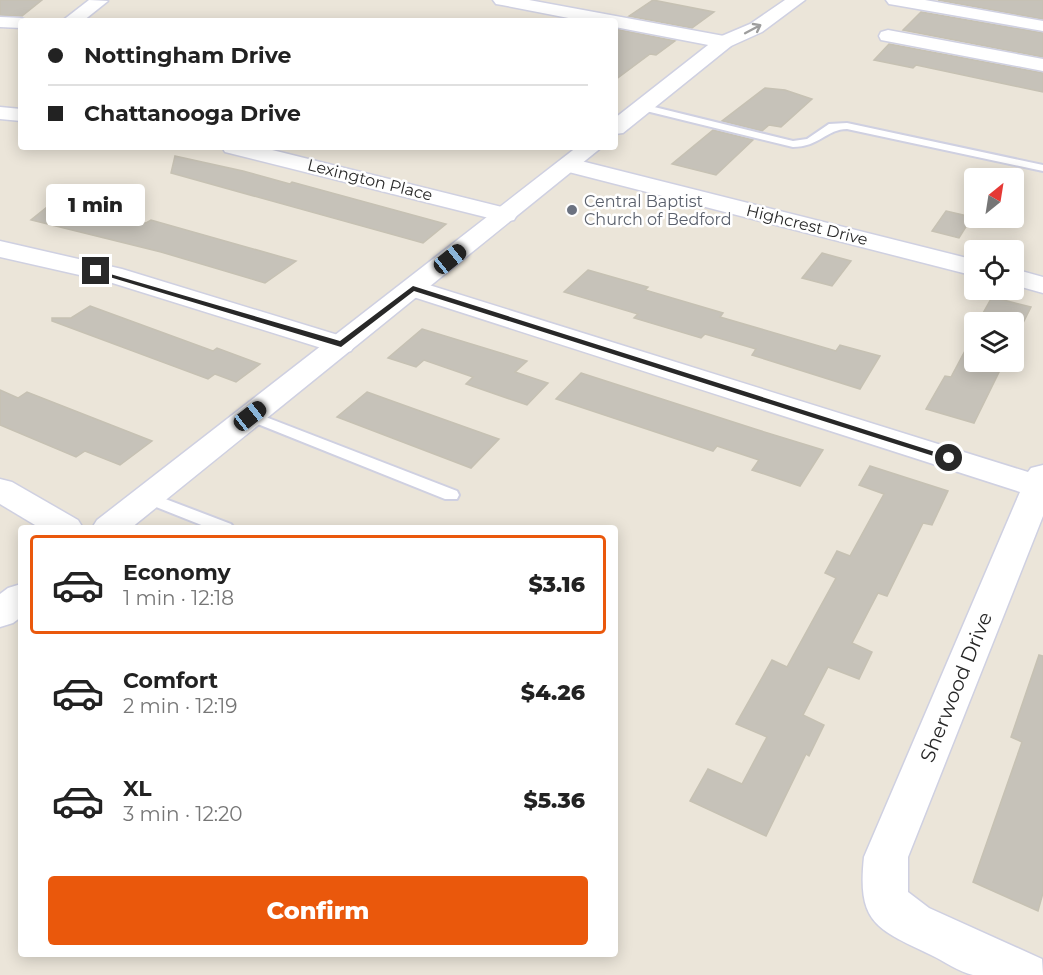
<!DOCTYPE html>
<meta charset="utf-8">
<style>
:root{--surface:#fff;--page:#f2f2f2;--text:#222;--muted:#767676;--line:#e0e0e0;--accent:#ea580c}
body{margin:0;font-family:Montserrat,sans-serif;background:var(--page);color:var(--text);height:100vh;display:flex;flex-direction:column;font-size:22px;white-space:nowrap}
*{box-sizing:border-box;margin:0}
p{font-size:20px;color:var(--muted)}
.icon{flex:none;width:33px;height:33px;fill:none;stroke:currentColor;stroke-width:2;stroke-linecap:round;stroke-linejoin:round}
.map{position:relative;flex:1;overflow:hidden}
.panel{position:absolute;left:18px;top:525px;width:600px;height:432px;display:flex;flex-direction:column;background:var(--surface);border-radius:6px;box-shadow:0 3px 15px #0003}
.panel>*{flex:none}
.banner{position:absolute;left:18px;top:18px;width:600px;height:132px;border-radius:6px;box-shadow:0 3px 15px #0003;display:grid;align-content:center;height:132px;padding:0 30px;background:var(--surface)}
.needle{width:39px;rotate:30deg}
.buttons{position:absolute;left:964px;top:168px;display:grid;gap:12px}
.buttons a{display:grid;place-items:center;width:60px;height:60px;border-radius:6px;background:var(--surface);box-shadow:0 3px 15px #0003;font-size:30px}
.end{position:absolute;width:27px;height:27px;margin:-14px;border:8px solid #282828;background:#fff;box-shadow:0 0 0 3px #fff}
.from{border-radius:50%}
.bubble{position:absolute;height:42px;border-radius:6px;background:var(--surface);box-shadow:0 3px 15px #0003;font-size:20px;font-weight:800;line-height:42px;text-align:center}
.car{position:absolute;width:18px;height:36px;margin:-18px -9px;border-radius:8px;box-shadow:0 0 4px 2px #0007;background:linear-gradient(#222 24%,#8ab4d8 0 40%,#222 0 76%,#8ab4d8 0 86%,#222 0)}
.banner b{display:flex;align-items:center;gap:21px;height:57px;font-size:22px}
.banner b+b{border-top:2px solid var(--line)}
.banner i{width:15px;height:15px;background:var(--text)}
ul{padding:10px 0 0;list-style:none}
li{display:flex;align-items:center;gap:18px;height:99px;margin:0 12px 9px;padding:0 18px;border:3px solid transparent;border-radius:6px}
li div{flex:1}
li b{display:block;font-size:22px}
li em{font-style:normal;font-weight:800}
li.selected{border-color:var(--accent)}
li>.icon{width:54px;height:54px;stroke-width:1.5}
.primary-button{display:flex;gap:12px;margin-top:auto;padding:12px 30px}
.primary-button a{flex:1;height:69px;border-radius:6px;background:var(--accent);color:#fff;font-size:24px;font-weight:800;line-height:69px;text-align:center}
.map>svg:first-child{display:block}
.building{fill:#c6c2b9;stroke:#c6c1b3;stroke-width:1.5}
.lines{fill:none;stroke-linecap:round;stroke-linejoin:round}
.service-casing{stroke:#cfd0e1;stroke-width:4}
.minor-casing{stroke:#cfd0e1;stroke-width:3}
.tertiary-casing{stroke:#cfd0e1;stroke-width:3}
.secondary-casing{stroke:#cfd0e1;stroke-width:3}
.service{fill:#fff;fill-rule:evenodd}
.minor{fill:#fff;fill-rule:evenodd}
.tertiary{fill:#fff;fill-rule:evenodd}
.secondary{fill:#fff;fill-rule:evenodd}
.oneway{stroke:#9e9e9e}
.route{fill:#282828}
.worship-dot{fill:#6b7280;stroke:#fff;stroke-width:2}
.labels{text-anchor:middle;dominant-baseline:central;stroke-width:5;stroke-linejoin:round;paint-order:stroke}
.far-street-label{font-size:16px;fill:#282828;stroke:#fff}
.far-worship-label{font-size:16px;fill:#5b616d;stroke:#fff;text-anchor:start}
.street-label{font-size:20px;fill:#282828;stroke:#fff}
</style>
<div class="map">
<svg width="1043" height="975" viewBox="0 0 1043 975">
<rect width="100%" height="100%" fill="#ebe5d9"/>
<g class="building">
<path d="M0,0H42L22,16L0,15Z"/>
<path d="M653,0L714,12L692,28L629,16Z"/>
<path d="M938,0H1043V19Z"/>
<path d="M921,12L1043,33V57L903,30Z"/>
<path d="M615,29L675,41L656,55L650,54L615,80Z"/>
<path d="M889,44L1043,73V92L916,65L913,68L874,60Z"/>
<path d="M765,88L785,90L812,99L781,127L769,125L762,131L722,121Z"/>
<path d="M713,130L753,140L716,175L672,164Z"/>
<path d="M175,156L243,171L290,184L292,182L446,224L423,243L171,173Z"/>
<path d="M52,203L97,211L146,223L151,220L296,261L265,283L161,252L31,220Z"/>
<path d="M946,211L972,217L959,238L932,231Z"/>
<path d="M822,253L851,261L832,286L802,278Z"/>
<path d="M588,270L648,287L645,290L723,313L720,317L836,351L840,345L880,356L860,389L752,355L756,349L705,334L701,338L634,318L638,314L564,292Z"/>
<path d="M992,297L1031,307L1014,341V322H978Z"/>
<path d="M90,306L213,351L217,348L260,364L236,382L215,374L208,379L52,321V318H71Z"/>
<path d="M422,329L527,361L515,372L548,383L527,405L466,384L473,377L424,360L416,367L388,358Z"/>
<path d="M975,332V362H1004L974,423L926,409L945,376L951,377Z"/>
<path d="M581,373L755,429L823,450L800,486L752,470L759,460L717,446L713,451L556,399Z"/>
<path d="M0,390L18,398L27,392L152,441L120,465L85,451L76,457L0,425Z"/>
<path d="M367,392L420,411L499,439L471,468L337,417Z"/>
<path d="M870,466L948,491L932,525L923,523L887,596L878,593L852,643L872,652L859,679L828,667L803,715L824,725L809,756L806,754L766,836L690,801L708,769L742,784L767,737L736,724L772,660L787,667L836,578L825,573L837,551L850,556L884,494L859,485Z"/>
<path d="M1039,655L1043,656V893L1038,911L973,882L1022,742L1011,737Z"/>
</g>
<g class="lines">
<g class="service-casing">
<g id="service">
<path d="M642,104L793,141L807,139L829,124L847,123L1043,165V171L847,129C827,129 819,147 793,147L638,109V105Z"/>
<path d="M250,411L457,491L459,495L457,499H445L245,419L242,416L245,413Z"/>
<path d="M147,492L231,524L234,528H209L141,501L139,497L141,493Z"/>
</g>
</g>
<g class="minor-casing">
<g id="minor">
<path d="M89,0L108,1L83,21H62Z"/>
<path d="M493,0H529L724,36L731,38L733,42L731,46L724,48L615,27V21H584L502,5L496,4Z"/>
<path d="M0,17L21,18L29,21H21V28L0,27Z"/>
<path d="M888,30L1043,59V71L881,40L879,36L881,32Z"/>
<path d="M0,107L21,109V121L0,119Z"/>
<path d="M222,147H260L514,210L517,215L514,220L505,222L225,152Z"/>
<path d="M569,158L975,260V276L561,170L558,165L561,160Z"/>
<path d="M0,241L122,269L351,339L355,345L351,351L341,354L331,351L106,281L0,257Z"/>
<path d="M1014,269L1043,277V293L1014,285Z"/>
<path d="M413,280L1028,472L1031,468L1043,465V516L908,857V892L929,908L1042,959L1043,975C1024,975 990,975 973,975C959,972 944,961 931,955C876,929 857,923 864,857L1020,492L404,294L400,288L404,282Z"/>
<path d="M0,479L12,482L78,520L83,528H40L0,504Z"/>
</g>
</g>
<g class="tertiary-casing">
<path id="tertiary" d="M886,0H925L1043,21V31L895,5L889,4Z"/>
</g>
<g class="secondary-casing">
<g id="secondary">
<path d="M785,0H805L762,32L731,46L623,133L615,134V118L717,38L750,24Z"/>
<path d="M577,147H602L131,528H92L97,520Z"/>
<path d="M21,584V617L13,623L0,627V594L8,588Z"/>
</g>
</g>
<use href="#service" class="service"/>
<use href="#minor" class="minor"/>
<use href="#tertiary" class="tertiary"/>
<use href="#secondary" class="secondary"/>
</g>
<defs><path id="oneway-shaft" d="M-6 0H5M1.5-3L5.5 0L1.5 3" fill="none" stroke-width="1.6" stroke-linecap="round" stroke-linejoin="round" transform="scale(1.5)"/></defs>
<use class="oneway" href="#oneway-shaft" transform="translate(753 29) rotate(-28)"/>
<path class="route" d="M93,269L340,341L413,286L954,458L946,460L414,291L341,347L93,272Z"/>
<circle class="worship-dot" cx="572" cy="210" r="6"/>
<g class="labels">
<g class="far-street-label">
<text transform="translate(370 180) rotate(14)">Lexington Place</text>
<text transform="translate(807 225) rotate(14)">Highcrest Drive</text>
</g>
<g class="far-worship-label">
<text x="584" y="201">Central Baptist<tspan x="584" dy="18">Church of Bedford</tspan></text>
</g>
<g class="street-label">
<text transform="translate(956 687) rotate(-68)">Sherwood Drive</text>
</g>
</g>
</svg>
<div class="buttons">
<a><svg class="needle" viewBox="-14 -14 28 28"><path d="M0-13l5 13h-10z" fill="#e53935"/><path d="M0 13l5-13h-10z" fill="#767676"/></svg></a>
<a><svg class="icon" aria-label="locate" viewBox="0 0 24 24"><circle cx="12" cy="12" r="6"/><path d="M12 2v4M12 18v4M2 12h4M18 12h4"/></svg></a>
<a><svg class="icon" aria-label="layers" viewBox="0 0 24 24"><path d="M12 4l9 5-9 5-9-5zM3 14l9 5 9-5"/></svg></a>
</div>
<i class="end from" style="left:949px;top:458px"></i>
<i class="end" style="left:96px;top:271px"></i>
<div class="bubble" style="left:46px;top:184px;width:99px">1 min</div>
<i class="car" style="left:450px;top:259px;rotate:51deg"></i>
<i class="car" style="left:250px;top:416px;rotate:52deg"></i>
<div class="banner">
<b><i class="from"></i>Nottingham Drive</b>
<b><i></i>Chattanooga Drive</b>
</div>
<section class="panel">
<ul>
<li class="selected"><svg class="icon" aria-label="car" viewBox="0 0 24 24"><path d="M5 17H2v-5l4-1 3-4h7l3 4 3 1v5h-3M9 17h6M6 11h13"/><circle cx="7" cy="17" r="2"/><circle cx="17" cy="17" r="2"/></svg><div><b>Economy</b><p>1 min · 12:18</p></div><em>$3.16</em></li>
<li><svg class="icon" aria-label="car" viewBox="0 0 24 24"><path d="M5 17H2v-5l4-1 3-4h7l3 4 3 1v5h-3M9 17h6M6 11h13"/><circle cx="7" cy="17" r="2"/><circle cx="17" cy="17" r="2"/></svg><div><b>Comfort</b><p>2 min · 12:19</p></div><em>$4.26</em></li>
<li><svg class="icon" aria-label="car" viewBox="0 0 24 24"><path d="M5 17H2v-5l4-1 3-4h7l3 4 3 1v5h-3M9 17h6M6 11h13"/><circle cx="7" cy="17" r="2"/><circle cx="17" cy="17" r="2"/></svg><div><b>XL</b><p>3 min · 12:20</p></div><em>$5.36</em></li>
</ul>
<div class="primary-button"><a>Confirm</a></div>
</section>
</div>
